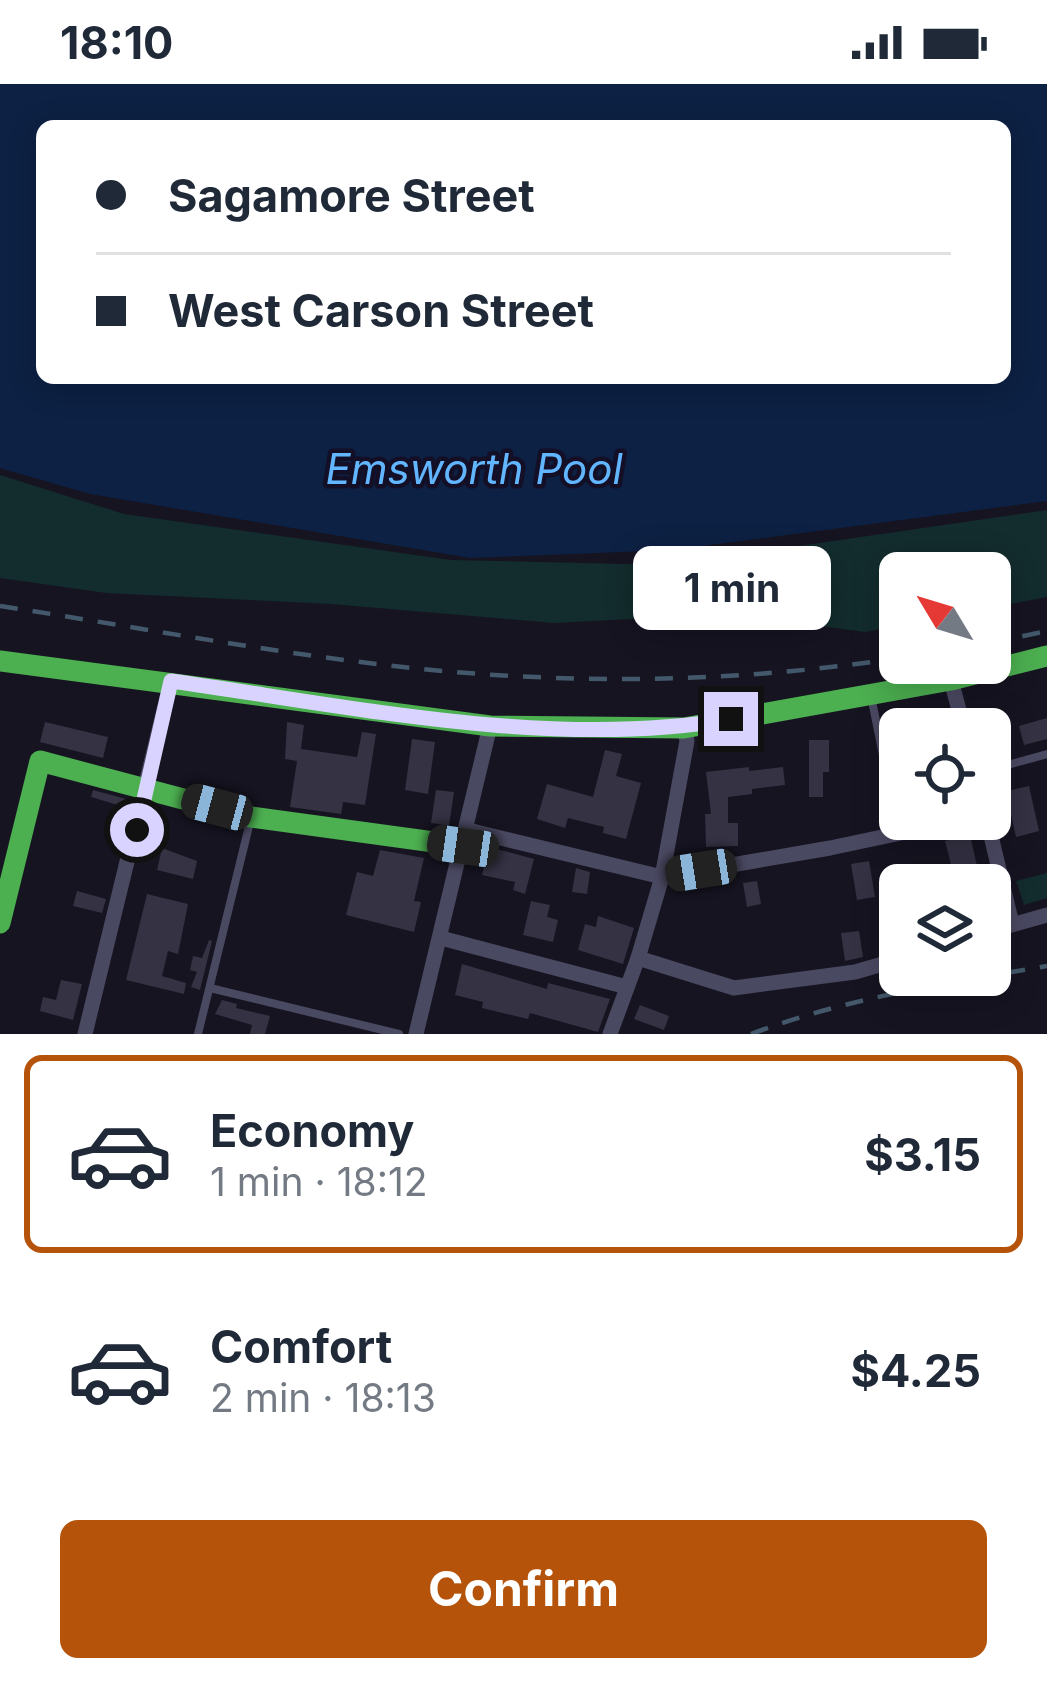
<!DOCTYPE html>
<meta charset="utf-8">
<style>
:root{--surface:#fff;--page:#f2f2f3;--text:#1f2937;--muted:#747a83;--line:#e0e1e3;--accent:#b45309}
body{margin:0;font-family:Inter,sans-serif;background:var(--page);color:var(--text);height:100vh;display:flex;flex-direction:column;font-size:45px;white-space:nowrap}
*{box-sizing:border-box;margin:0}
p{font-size:39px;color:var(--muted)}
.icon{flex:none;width:66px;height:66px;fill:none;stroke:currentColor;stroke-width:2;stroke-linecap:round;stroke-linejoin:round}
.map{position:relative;height:950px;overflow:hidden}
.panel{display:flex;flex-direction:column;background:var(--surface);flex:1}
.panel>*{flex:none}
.top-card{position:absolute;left:36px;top:36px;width:975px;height:264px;border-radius:18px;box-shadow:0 6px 30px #0003;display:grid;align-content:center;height:264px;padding:0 60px;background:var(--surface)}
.needle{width:78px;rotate:308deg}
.buttons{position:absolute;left:879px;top:468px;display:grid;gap:24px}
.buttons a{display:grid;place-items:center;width:132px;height:132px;border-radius:18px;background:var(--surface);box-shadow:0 6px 30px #0003;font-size:60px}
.end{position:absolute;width:54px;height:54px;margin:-27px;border:15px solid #d9d4ff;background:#111;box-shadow:0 0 0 6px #111}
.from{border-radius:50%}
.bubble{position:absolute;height:84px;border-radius:18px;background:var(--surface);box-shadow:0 6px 30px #0003;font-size:39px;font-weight:700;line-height:84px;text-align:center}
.car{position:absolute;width:36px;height:72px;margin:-36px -18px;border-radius:15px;box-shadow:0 0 9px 3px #0007;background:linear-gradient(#222 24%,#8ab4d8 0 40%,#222 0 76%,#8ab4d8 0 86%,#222 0)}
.top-card b{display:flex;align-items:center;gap:42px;height:114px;font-size:45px}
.top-card b+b{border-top:3px solid var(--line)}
.top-card i{width:30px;height:30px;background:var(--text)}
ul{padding:21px 0 0;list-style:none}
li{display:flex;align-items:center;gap:36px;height:198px;margin:0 24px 18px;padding:0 36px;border:6px solid transparent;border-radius:18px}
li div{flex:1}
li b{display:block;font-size:45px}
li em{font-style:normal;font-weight:700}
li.active{border-color:var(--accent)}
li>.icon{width:108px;height:108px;stroke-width:1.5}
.primary-button{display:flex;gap:24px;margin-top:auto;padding:24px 60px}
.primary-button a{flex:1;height:138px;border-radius:18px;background:var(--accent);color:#fff;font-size:48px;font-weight:700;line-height:138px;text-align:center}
.status{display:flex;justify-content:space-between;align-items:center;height:84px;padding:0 60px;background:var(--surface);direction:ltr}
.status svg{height:33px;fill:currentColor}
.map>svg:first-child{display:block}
.green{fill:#132c2d}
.water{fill:#0d2144;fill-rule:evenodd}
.building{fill:#343243}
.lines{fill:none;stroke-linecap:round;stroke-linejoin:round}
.lane{stroke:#4a4962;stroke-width:8}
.street{stroke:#4a4962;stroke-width:15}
.fast{stroke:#4caf50;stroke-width:21}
.rail{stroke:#43596b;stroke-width:4.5;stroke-dasharray:18 15;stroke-linecap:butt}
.route{stroke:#d9d4ff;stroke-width:15}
.labels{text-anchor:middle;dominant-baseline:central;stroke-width:9;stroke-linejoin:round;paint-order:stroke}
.water-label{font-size:42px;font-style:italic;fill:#62b6ff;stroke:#130f26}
</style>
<div class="status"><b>18:10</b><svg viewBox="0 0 49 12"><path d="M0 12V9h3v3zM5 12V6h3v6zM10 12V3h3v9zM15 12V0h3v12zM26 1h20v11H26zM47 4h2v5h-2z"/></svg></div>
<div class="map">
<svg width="1047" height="950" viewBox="0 0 1047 950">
<rect width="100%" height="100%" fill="#161421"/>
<g class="green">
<path d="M0,391L124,430L451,476L667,481L1047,426V513L990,524V489H900V542L865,548L727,530L554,539L331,520L106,509L0,494Z"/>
<path d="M1047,789V814L1024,821L1016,797Z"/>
</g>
<path class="water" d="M0,0H1047V417L672,466L470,474L90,410L0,384ZM42,42H1005V294H42Z"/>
<g class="building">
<path d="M927,625L932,645H915L911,629Z"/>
<path d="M1047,634V655L1024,661L1019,642Z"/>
<path d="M45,638L108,653L103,674L40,658Z"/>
<path d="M287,638L304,641L301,665L357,673L362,648L376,650L365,721L343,718L341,730L290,723L297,677L285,675Z"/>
<path d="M412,655L435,658L428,710L405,706Z"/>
<path d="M809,656H829V688H823V713H809Z"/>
<path d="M605,666L622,670L616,692L641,699L626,755L603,749L604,743L568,734L565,744L537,735L547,700L593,713Z"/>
<path d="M749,683V687L783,683L785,701L752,705V710L728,713V739H738V762L706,763L705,730H711L706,688Z"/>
<path d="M1029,702L1039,747L1016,753L1009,721L1001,723L998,709Z"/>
<path d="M93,706L130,716L128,724L91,713Z"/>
<path d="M436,706L454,708L449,742L431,739Z"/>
<path d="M970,751L977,782L953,788L945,757Z"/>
<path d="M489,763L534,775L525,810L513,806L515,798L482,791Z"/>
<path d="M162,764L197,777L193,795L157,786Z"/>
<path d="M380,766L424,774L414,817L421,818L414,848L346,831L357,788L373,792Z"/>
<path d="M869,777L875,813L857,816L851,780Z"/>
<path d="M576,784L590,788L587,810L572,808Z"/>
<path d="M757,797L761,820L747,823L743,799Z"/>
<path d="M77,807L106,815L102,829L73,822Z"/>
<path d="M147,810L188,820L178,870L168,867L162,892L186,899L184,910L126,896Z"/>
<path d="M531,817L550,821L547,833L558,836L553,858L523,851Z"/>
<path d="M598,832L634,844L623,880L578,866L585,840L596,843Z"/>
<path d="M859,847L863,873L845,877L841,849Z"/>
<path d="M209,856L212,857L200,906L191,903L197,888L190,886L193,872L202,874Z"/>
<path d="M462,880L547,905L548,899L610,915L598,948L530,929L528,935L482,924L483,918L455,911Z"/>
<path d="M61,896L82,900L73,936L40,927L43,913L56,916Z"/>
<path d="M222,916L237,920L236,924L270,932L265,950H250L252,941L215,930Z"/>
<path d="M640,921L669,932L664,946L634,935Z"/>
</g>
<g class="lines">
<g class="lane">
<path d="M871,612L886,686L900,693"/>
<path d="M990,686L1047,670"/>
<path d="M210,904L399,950"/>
<path d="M198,950L251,734"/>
</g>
<g class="street">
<path d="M951,596L964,645"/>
<path d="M987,735L1012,840"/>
<path d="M468,746L662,793L830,764L967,735"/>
<path d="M990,847L1047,831"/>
<path d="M441,854L627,903"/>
<path d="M638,874L734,904L855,888L900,875"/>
<path d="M85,950L171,597"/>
<path d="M416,950L490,642"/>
<path d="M610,950L638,874L662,793L687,657L684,644"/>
</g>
<g class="fast">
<path d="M0,577L490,642L684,644L951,596L1047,572"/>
<path d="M0,839L40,677L251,733L463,762"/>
</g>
<g class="rail">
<path d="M0,522C177,549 356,586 535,593C658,599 779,592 900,574"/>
<path d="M990,559L1047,547"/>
<path d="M751,950C847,914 946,899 1047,882"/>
</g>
</g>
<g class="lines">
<path class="route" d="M137,746L171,597C349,622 553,666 731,635"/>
</g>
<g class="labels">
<g class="water-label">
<text x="474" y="384">Emsworth Pool</text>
</g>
</g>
</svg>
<div class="buttons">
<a><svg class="needle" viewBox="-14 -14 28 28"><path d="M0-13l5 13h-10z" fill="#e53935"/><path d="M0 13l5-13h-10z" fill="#747a83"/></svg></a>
<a><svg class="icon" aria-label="locate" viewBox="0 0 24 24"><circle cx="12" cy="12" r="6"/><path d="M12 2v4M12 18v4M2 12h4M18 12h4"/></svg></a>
<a><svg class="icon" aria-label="layers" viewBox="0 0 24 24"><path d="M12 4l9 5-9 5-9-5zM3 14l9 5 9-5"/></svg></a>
</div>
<i class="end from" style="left:137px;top:746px"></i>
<i class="end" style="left:731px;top:635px"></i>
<div class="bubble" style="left:633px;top:462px;width:198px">1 min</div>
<i class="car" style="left:217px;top:723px;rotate:285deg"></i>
<i class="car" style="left:463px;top:762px;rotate:278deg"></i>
<i class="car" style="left:701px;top:786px;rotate:261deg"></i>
<div class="top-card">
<b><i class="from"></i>Sagamore Street</b>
<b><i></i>West Carson Street</b>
</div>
</div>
<section class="panel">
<ul>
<li class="active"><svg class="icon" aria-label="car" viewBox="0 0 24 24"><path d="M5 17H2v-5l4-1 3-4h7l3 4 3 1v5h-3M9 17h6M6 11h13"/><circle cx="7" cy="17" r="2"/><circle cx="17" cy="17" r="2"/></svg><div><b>Economy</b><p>1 min · 18:12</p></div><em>$3.15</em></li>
<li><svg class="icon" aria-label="car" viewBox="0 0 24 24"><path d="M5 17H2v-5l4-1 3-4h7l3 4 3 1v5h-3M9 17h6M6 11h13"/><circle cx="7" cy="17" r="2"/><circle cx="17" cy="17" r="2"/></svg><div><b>Comfort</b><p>2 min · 18:13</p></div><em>$4.25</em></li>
</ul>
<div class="primary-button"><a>Confirm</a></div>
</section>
